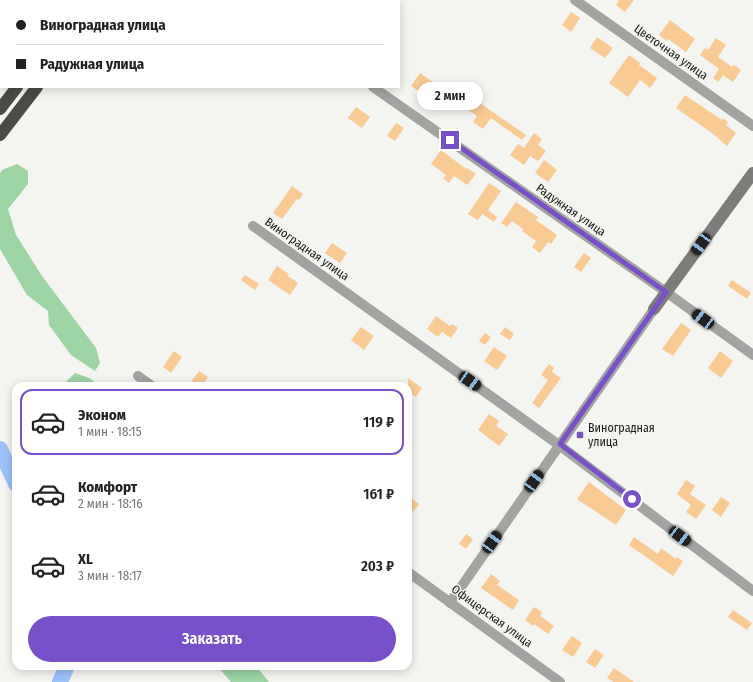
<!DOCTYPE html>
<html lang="ru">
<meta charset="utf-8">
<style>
:root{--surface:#fff;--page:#f2f2f2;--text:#222;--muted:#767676;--line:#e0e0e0;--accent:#7750ca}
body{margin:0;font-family:"Fira Sans Condensed",sans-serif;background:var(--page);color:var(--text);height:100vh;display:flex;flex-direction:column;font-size:15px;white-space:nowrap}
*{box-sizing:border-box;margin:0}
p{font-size:13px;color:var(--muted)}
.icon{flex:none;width:22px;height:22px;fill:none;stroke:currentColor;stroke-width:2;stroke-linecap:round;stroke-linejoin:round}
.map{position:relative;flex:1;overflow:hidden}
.drawer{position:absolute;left:12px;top:382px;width:400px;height:288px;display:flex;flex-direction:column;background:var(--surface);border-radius:12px;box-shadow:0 2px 10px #0003}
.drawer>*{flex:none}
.guide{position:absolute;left:0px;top:0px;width:400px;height:88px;box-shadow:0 2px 10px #0003;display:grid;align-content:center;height:88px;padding:0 16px;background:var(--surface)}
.end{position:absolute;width:18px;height:18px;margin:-9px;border:5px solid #7750ca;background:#fff;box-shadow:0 0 0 2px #fff}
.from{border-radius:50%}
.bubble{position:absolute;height:28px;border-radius:14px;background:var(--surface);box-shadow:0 2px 10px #0003;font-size:13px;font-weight:600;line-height:28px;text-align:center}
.car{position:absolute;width:12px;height:24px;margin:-12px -6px;border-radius:5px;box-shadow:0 0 3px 1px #0007;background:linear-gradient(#222 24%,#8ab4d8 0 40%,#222 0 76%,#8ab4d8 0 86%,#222 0)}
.guide b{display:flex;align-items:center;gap:14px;height:38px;font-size:15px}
.guide b+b{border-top:1px solid var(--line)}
.guide i{width:10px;height:10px;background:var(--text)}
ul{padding:7px 0 0;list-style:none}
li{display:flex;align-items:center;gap:12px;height:66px;margin:0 8px 6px;padding:0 8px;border:2px solid transparent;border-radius:12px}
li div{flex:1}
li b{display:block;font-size:15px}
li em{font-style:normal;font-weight:600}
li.current{border-color:var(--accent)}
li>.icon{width:36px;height:36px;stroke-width:1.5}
.cta{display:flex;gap:8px;margin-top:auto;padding:8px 16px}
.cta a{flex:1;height:46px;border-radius:24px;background:var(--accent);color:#fff;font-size:16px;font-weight:600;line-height:46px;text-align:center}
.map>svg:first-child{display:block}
.green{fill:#b1dcb6}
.forest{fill:#9cd4a3}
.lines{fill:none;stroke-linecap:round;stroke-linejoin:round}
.river{stroke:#9cc2fa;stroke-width:16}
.building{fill:#f9ca92}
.street{stroke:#a3a3a1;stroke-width:10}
.secondary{stroke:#7c7c7a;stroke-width:12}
.highway{stroke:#4a4a47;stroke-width:12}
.route{stroke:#7750ca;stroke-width:5}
.poi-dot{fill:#7750ca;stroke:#f4f4f0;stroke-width:1.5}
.labels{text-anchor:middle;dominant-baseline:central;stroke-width:3;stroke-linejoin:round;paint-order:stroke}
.street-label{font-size:12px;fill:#181817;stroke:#f4f4f0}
.poi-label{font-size:12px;fill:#181817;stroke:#f4f4f0;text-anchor:start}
</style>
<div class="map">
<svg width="753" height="682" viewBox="0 0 753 682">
<rect width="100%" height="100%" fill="#f4f4f0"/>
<path class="green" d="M118,0H291L117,1Z"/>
<g class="forest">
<path d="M17,164L28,171V184L8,209L16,235L42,276L96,348L100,363L95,371L71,355L49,325L48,311L27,295L0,249V173L2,170Z"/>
<path d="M75,373L89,378L100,386H65L64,384Z"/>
<path d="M217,666H256L269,682H231Z"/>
</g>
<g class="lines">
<g class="river">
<path d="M0,449L16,484"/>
<path d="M60,682L67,666"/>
</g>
</g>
<g class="building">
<path d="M619,0H634L625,12L616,5Z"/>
<path d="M571,12L580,18L571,32L562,25Z"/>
<path d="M670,20L695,39L686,52L668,39L667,41L659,35Z"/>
<path d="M597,37L613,48L605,58L590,48Z"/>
<path d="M716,38L726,45L718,57L732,67L734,65L741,70L733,82L723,75L718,82L713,78L719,69L700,55L705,48L708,50Z"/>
<path d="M629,55L640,63L639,65L657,78L650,88L640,80L628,97L609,83Z"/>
<path d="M420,73L437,85L428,98L411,86Z"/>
<path d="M685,95L722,120L723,118L728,122L726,125L736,133L727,146L712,133L676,108Z"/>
<path d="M471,97L526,135L522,140L491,118L483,129L473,122L477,116L464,107Z"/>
<path d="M356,107L370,117L362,128L348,118Z"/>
<path d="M396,123L404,128L395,141L387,136Z"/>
<path d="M534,133L542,139L538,145L546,151L538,161L530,156L524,165L510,155L518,144L524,148Z"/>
<path d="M441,150L466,169L467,168L476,174L467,185L454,176L449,183L443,178L446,175L431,164Z"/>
<path d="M544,160L557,170L548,182L535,173Z"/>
<path d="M489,183L501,191L488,210L497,217L494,222L482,214L478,220L468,214Z"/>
<path d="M292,186L303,194L299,200L297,199L282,219L273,213Z"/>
<path d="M516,202L538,217L536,220L557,235L551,244L548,242L540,253L532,247L536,241L522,231L523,229L512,221L507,227L501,223Z"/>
<path d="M332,243L347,253L340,263L325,253Z"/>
<path d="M584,253L591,258L581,272L574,267Z"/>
<path d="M277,266L289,274L288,276L298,283L290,295L268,280Z"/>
<path d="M245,275L259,284L255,290L241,280Z"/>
<path d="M732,280L751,293L747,299L728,286Z"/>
<path d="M436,316L450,326L452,324L458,328L451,338L442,332L438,337L427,329Z"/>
<path d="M681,323L691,330L673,356L662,349Z"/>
<path d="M361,327L374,336L364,350L351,340Z"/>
<path d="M505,327L514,334L510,340L500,334Z"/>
<path d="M485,333L491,337L485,345L479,341Z"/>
<path d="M494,347L507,356L497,370L484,361Z"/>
<path d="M174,351L182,357L171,373L163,367Z"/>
<path d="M720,351L733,361L721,378L708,368Z"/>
<path d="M549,364L554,368L552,372L561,378L539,408L532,403L548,380L541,375Z"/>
<path d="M199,371L208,377L202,386H188Z"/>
<path d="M408,378L422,388L416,397L408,391Z"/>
<path d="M489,414L499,421L496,426L508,434L499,446L478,430Z"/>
<path d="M686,480L695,486L690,494L706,505L696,519L686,512L691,505L677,494Z"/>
<path d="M589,482L626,510L616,525L577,499Z"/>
<path d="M721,497L730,503L721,517L712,510Z"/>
<path d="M411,498L419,504L408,519V502Z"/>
<path d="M466,534L473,539L466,549L459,544Z"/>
<path d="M634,537L658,554L661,548L676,559L677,557L683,561L673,576L629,545Z"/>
<path d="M491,574L500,581L497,585L519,600L513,610L481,588Z"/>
<path d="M534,607L542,612L540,616L554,626L548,634L534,624L533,626L525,620Z"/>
<path d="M733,610L752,623L747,630L728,617Z"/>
<path d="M572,636L582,643L573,657L562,650Z"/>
<path d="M595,649L604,655L595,668L586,662Z"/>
<path d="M614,668L634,682H614L607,678Z"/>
</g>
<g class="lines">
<g class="street">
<path d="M575,0L753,126"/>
<path d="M373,87L666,292L753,355"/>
<path d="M253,226L559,445L753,591"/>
<path d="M138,376L152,386"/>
<path d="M408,572L560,682"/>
<path d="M450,603L654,309"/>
</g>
<path class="secondary" d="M654,309L753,173"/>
<g class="highway">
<path d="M70,0V1"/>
<path d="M92,0L94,1"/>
<path d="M103,1V0"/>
<path d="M112,1L113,0"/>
<path d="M298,1V0"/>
<path d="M0,109L17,87"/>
<path d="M0,135L37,87"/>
</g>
</g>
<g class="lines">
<path class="route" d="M450,140L666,292L560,444L632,499"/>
</g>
<rect class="poi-dot" x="576" y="431" width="8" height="8" rx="2"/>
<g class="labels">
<g class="street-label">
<text transform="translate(671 52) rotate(35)">Цветочная улица</text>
<text transform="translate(571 210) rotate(35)">Радужная улица</text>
<text transform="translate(307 249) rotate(35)">Виноградная улица</text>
<text transform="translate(492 616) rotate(36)">Офицерская улица</text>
</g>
<g class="poi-label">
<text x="588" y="428">Виноградная<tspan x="588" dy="14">улица</tspan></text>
</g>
</g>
</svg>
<i class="end from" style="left:632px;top:499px"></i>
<i class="end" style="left:450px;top:140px"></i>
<div class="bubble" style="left:417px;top:82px;width:66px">2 мин</div>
<i class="car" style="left:701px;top:244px;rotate:216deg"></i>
<i class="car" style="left:703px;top:319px;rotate:306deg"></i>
<i class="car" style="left:470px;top:381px;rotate:125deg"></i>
<i class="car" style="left:534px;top:481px;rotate:35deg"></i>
<i class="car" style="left:680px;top:536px;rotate:127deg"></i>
<i class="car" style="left:492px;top:542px;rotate:35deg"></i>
<div class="guide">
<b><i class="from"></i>Виноградная улица</b>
<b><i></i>Радужная улица</b>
</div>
<section class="drawer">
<ul>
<li class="current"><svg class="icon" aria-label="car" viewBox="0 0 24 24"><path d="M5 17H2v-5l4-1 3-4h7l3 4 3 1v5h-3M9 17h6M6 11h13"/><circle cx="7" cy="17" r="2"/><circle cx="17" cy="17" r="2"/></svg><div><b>Эконом</b><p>1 мин · 18:15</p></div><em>119 ₽</em></li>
<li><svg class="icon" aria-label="car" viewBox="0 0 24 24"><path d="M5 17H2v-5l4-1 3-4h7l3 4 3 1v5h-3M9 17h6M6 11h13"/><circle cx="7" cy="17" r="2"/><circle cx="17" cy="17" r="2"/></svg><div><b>Комфорт</b><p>2 мин · 18:16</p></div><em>161 ₽</em></li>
<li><svg class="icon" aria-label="car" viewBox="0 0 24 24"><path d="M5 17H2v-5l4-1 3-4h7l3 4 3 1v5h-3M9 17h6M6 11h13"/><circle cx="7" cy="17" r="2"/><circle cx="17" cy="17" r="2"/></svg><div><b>XL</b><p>3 мин · 18:17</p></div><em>203 ₽</em></li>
</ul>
<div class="cta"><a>Заказать</a></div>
</section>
</div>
